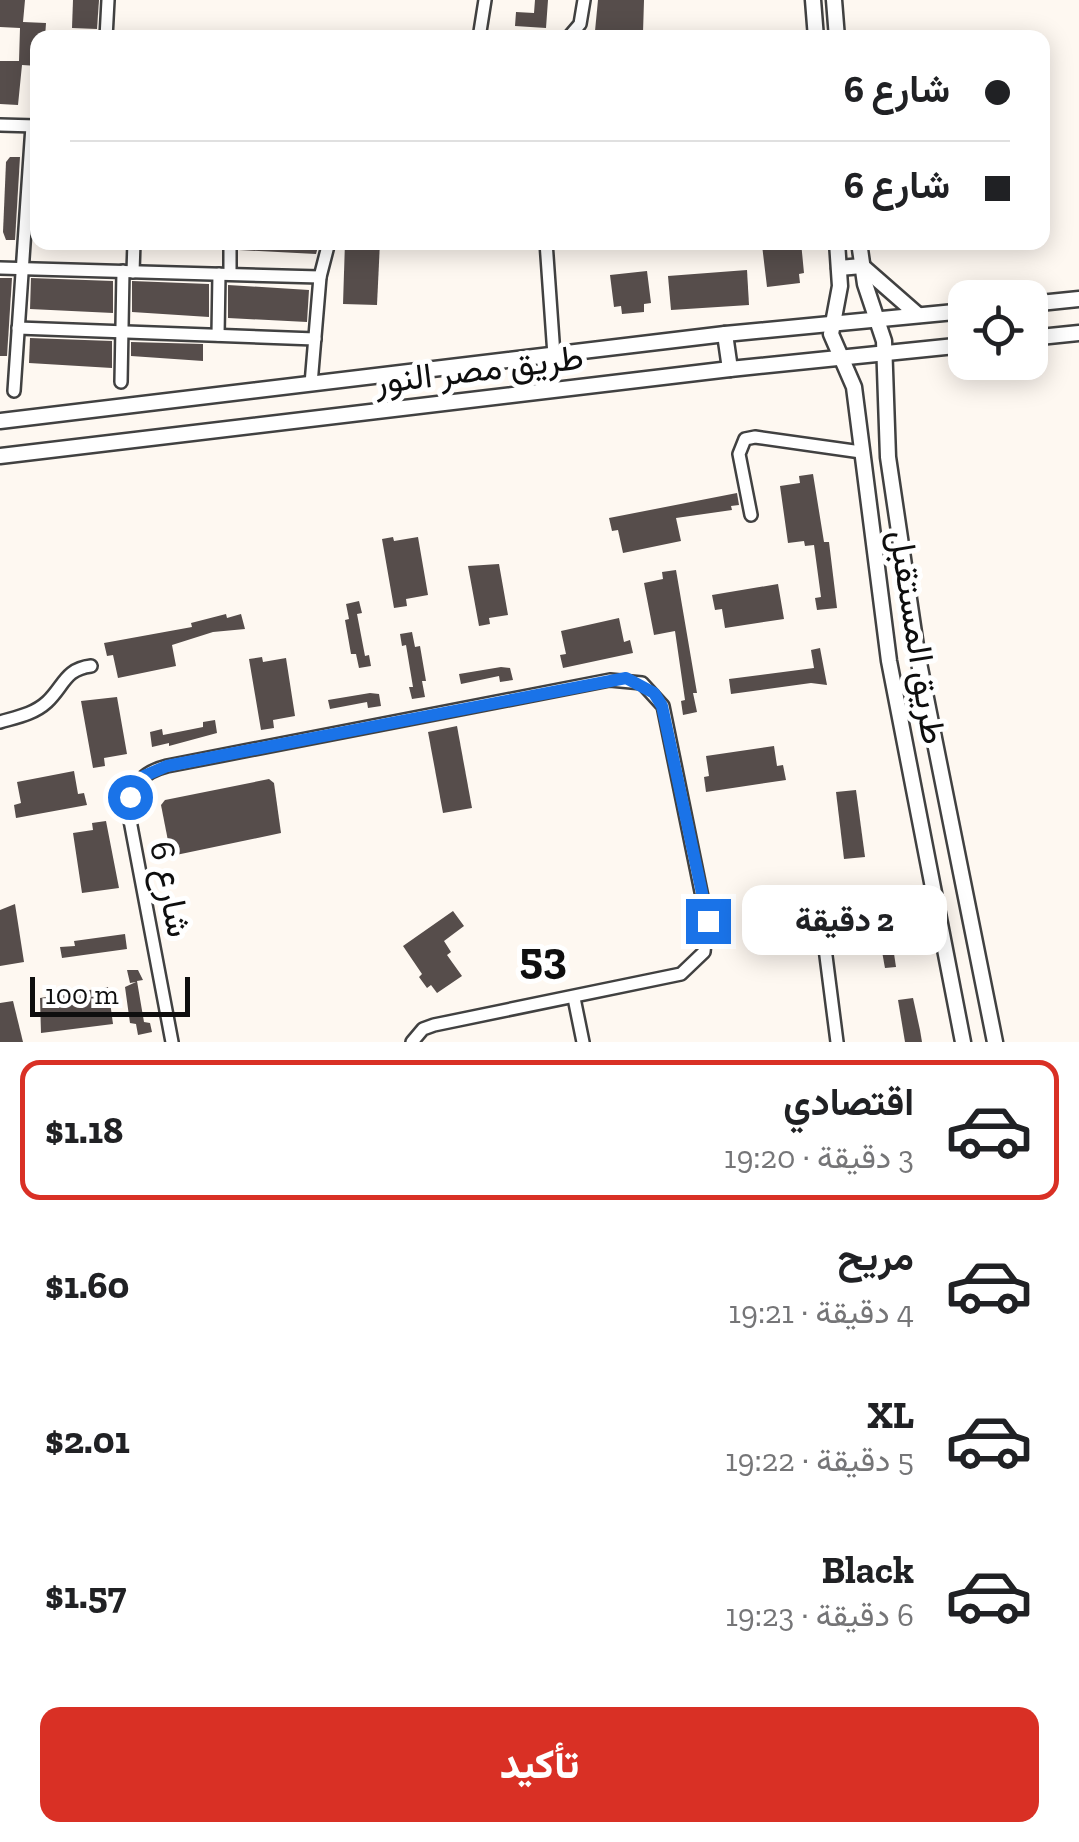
<!DOCTYPE html>
<html lang="ar">
<meta charset="utf-8">
<style>
:root{--surface:#fff;--page:#f6f6f6;--text:#202124;--muted:#757577;--line:#e0e0e0;--accent:#d93025}
body{margin:0;font-family:"Zilla Slab",Vazirmatn,serif;background:var(--page);color:var(--text);direction:rtl;height:100vh;display:flex;flex-direction:column;font-size:38px;white-space:nowrap}
*{box-sizing:border-box;margin:0}
p{font-size:32px;color:var(--muted)}
.icon{flex:none;width:55px;height:55px;fill:none;stroke:currentColor;stroke-width:2;stroke-linecap:round;stroke-linejoin:round}
.map{position:relative;height:1042px;overflow:hidden;direction:ltr}
.side{display:flex;flex-direction:column;background:var(--surface);flex:1}
.side>*{flex:none}
.guide{position:absolute;left:30px;top:30px;width:1020px;height:220px;border-radius:20px;box-shadow:0 5px 25px #0003;direction:rtl;display:grid;align-content:center;height:220px;padding:0 40px;background:var(--surface)}
.tools{position:absolute;left:948px;top:280px;display:grid;gap:20px}
.tools a{display:grid;place-items:center;width:100px;height:100px;border-radius:20px;background:var(--surface);box-shadow:0 5px 25px #0003;font-size:50px}
.scale{position:absolute;left:30px;bottom:25px;width:160px;box-sizing:border-box;padding-left:10px;border:5px solid #0e0e0e;border-top:0;font-size:28px;line-height:35px;white-space:nowrap;color:#0e0e0e;-webkit-text-stroke:8px #fff;paint-order:stroke}
.end{position:absolute;width:45px;height:45px;margin:-22px;border:12px solid #1a73e8;background:#fff;box-shadow:0 0 0 5px #fff}
.from{border-radius:50%}
.bubble{position:absolute;height:70px;border-radius:20px;background:var(--surface);box-shadow:0 5px 25px #0003;font-size:32px;font-weight:800;line-height:70px;text-align:center;direction:rtl}
.guide b{display:flex;align-items:center;gap:35px;height:95px;font-size:38px}
.guide b+b{border-top:2px solid var(--line)}
.guide i{width:25px;height:25px;background:var(--text)}
ul{padding:18px 0 0;list-style:none}
li{display:flex;align-items:center;gap:30px;height:140px;margin:0 20px 15px;padding:0 20px;border:5px solid transparent;border-radius:20px}
li div{flex:1}
li b{display:block;font-size:38px}
li em{font-style:normal;font-weight:800}
li.active{border-color:var(--accent)}
li>.icon{width:90px;height:90px;stroke-width:1.5}
.button{display:flex;gap:20px;margin-top:auto;padding:20px 40px}
.button a{flex:1;height:115px;border-radius:20px;background:var(--accent);color:#fff;font-size:40px;font-weight:800;line-height:115px;text-align:center}
.map>svg:first-child{display:block}
.building{fill:#564d4b}
.lines{fill:none;stroke-linecap:round;stroke-linejoin:round}
.minor-casing{stroke:#414141;stroke-width:16}
.tertiary-casing{stroke:#414141;stroke-width:19}
.minor{stroke:#fff;stroke-width:11}
.tertiary{stroke:#fff;stroke-width:14}
.route{stroke:#1a73e8;stroke-width:12}
.labels{text-anchor:middle;dominant-baseline:central;stroke-width:10;stroke-linejoin:round;paint-order:stroke}
.street-label{font-size:35px;fill:#0e0e0e;stroke:#fff}
.district-label{font-size:45px;font-weight:bold;fill:#0e0e0e;stroke:#fff}
</style>
<div class="map">
<svg width="1079" height="1042" viewBox="0 0 1079 1042">
<rect width="100%" height="100%" fill="#fef8f1"/>
<g class="building">
<path d="M0,0H25L23,22L46,23L45,38H38V66L22,65L18,105L0,104V61H19L20,28L0,27Z"/>
<path d="M73,0H99L97,29L72,28Z"/>
<path d="M535,0H548L546,28L515,26L516,12L534,13Z"/>
<path d="M598,0H644L643,33L595,31Z"/>
<path d="M10,157H20L15,240H6L3,232L6,162Z"/>
<path d="M239,242H312L319,243L316,254L239,250Z"/>
<path d="M345,242H380L377,305L343,304Z"/>
<path d="M788,242H801L804,273L799,274L800,283L767,287L762,245Z"/>
<path d="M747,270L749,305L671,310L668,276Z"/>
<path d="M647,271L651,303L644,304V312L622,314L621,306L614,307L610,275Z"/>
<path d="M0,278H12L7,356H0Z"/>
<path d="M31,278L113,281V313L30,309Z"/>
<path d="M132,281L209,284V317L132,312Z"/>
<path d="M228,285L309,290L307,322L228,318Z"/>
<path d="M30,338L112,341V368L29,363Z"/>
<path d="M131,342L203,344V361L131,356Z"/>
<path d="M813,474L824,542H829L837,608L817,610L815,598L821,597L814,545L805,546L804,541L788,543L780,486L800,483L799,476Z"/>
<path d="M737,493L739,505L731,506L732,510L676,518L681,541L623,553L618,530L612,531L609,518Z"/>
<path d="M393,537L394,541L418,537L428,595L406,599L407,606L394,608L382,539Z"/>
<path d="M499,564L508,615L489,618L490,624L479,626L468,566Z"/>
<path d="M676,570L697,693H693L697,712L683,715L681,701L685,700L675,631L654,635L644,583L663,579L662,572Z"/>
<path d="M778,584L784,619L725,628L722,609L715,610L712,595Z"/>
<path d="M359,601L362,613L357,614L365,656L369,655L371,666L359,668L356,654H351L345,620L349,619L346,604Z"/>
<path d="M226,614L227,618L241,614L245,629L213,632L172,645L176,666L118,678L113,655L107,656L104,643L192,627L191,623Z"/>
<path d="M619,618L624,642L630,640L633,653L563,668L560,655L566,654L561,631Z"/>
<path d="M412,632L415,647L420,646L426,681H422L425,697L412,699L409,687H413L406,645L402,646L400,634Z"/>
<path d="M820,648L827,685L811,683L731,694L729,679L814,668L811,650Z"/>
<path d="M262,657L263,662L286,658L295,716L273,720L274,728L261,730L249,659Z"/>
<path d="M501,667L510,668L513,680L500,682L499,676L461,684L459,674Z"/>
<path d="M370,693L379,694L381,706L368,708L367,702L330,709L328,700Z"/>
<path d="M117,697L127,754L104,758L105,766L93,768L81,701Z"/>
<path d="M215,720L217,733L169,746V743L152,747L150,732L162,729L163,735L203,727V722Z"/>
<path d="M457,726L472,808L443,813L428,732Z"/>
<path d="M774,746L777,766L783,765L786,780L706,792L704,777L709,776L706,756Z"/>
<path d="M74,771L78,794L84,793L87,805L16,818L14,805L21,803L17,782Z"/>
<path d="M269,779L274,783L281,833L176,855L170,851L161,805L165,800Z"/>
<path d="M856,790L865,857L844,859L836,792Z"/>
<path d="M106,821L119,888L82,893L73,833L93,830L92,823Z"/>
<path d="M15,904L24,962L0,966V910Z"/>
<path d="M887,907L896,967L885,968L874,908Z"/>
<path d="M453,911L464,926L444,941L451,952L447,955L462,976L437,993L431,985L427,988L419,977L422,974L403,946Z"/>
<path d="M125,934L127,949L62,958L60,947L75,946L74,941Z"/>
<path d="M127,970H138L143,980L137,981L144,1022L150,1023L152,1032L138,1035L136,1024L130,1023L125,987L136,982L130,983Z"/>
<path d="M108,987L113,1024L41,1033L40,998Z"/>
<path d="M913,998L920,1030L922,1042H905L898,1000Z"/>
<path d="M13,1001L23,1042H0V1003Z"/>
</g>
<g class="lines">
<g class="minor-casing">
<g id="minor">
<path d="M106,38L108,0"/>
<path d="M479,38L485,0"/>
<path d="M568,38L580,24L584,0"/>
<path d="M0,125L36,126"/>
<path d="M546,242L554,355"/>
<path d="M0,268L320,277"/>
<path d="M133,272L134,242"/>
<path d="M230,274V242"/>
<path d="M18,328L315,339"/>
<path d="M218,335L219,274"/>
<path d="M121,382L123,271"/>
<path d="M311,384L320,277L329,242"/>
<path d="M14,391L32,126"/>
<path d="M751,515L739,454L745,439L755,437L861,452"/>
<path d="M0,722C17,717 34,714 47,702C64,686 65,669 91,666"/>
<path d="M821,917L837,1042"/>
<path d="M574,998L583,1042"/>
<path d="M172,1042L128,810C131,785 143,772 167,766L610,680L642,683L663,706L707,921L704,952L681,974L434,1025L423,1029L412,1042"/>
</g>
</g>
<g class="tertiary-casing">
<g id="tertiary">
<path d="M813,0L816,38"/>
<path d="M834,0L837,38"/>
<path d="M837,242L840,286L831,334L854,387L889,661L963,1042"/>
<path d="M859,242L865,284L884,341L888,457L917,653L995,1042"/>
<path d="M839,268L862,266L918,315"/>
<path d="M1030,304L1079,299"/>
<path d="M725,334L730,369"/>
<path d="M1030,338L1079,333"/>
<path d="M0,421L725,334L965,311"/>
<path d="M0,456L730,369L965,345"/>
</g>
</g>
<use href="#minor" class="minor"/>
<use href="#tertiary" class="tertiary"/>
</g>
<g class="lines">
<path class="route" d="M130,797L144,776L167,766L626,678L654,693L662,706L708,921"/>
</g>
<g class="labels">
<g class="street-label">
<text transform="translate(479 369) rotate(-7)">طريق مصر النور</text>
<text transform="translate(918 637) rotate(81)">طريق المستقبل</text>
<text transform="translate(171 889) rotate(79)">شارع 6</text>
</g>
<g class="district-label">
<text x="543" y="958">53</text>
</g>
</g>
</svg>
<div class="tools">
<a><svg class="icon" aria-label="locate" viewBox="0 0 24 24"><circle cx="12" cy="12" r="6"/><path d="M12 2v4M12 18v4M2 12h4M18 12h4"/></svg></a>
</div>
<div class="scale">100 m</div>
<i class="end from" style="left:130px;top:797px"></i>
<i class="end" style="left:708px;top:921px"></i>
<div class="bubble" style="left:742px;top:885px;width:205px">2 دقيقة</div>
<div class="guide">
<b><i class="from"></i>شارع 6</b>
<b><i></i>شارع 6</b>
</div>
</div>
<section class="side">
<ul>
<li class="active"><svg class="icon" aria-label="car" viewBox="0 0 24 24"><path d="M5 17H2v-5l4-1 3-4h7l3 4 3 1v5h-3M9 17h6M6 11h13"/><circle cx="7" cy="17" r="2"/><circle cx="17" cy="17" r="2"/></svg><div><b>اقتصادي</b><p>3 دقيقة · 19:20</p></div><em>$1.18</em></li>
<li><svg class="icon" aria-label="car" viewBox="0 0 24 24"><path d="M5 17H2v-5l4-1 3-4h7l3 4 3 1v5h-3M9 17h6M6 11h13"/><circle cx="7" cy="17" r="2"/><circle cx="17" cy="17" r="2"/></svg><div><b>مريح</b><p>4 دقيقة · 19:21</p></div><em>$1.60</em></li>
<li><svg class="icon" aria-label="car" viewBox="0 0 24 24"><path d="M5 17H2v-5l4-1 3-4h7l3 4 3 1v5h-3M9 17h6M6 11h13"/><circle cx="7" cy="17" r="2"/><circle cx="17" cy="17" r="2"/></svg><div><b>XL</b><p>5 دقيقة · 19:22</p></div><em>$2.01</em></li>
<li><svg class="icon" aria-label="car" viewBox="0 0 24 24"><path d="M5 17H2v-5l4-1 3-4h7l3 4 3 1v5h-3M9 17h6M6 11h13"/><circle cx="7" cy="17" r="2"/><circle cx="17" cy="17" r="2"/></svg><div><b>Black</b><p>6 دقيقة · 19:23</p></div><em>$1.57</em></li>
</ul>
<div class="button"><a>تأكيد</a></div>
</section>
